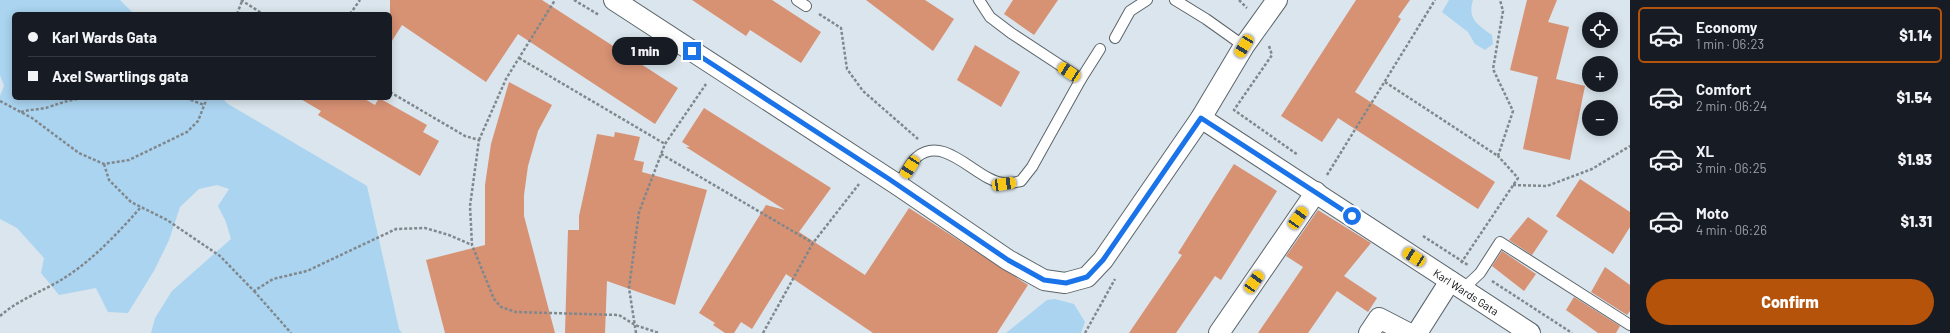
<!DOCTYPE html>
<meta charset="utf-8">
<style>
:root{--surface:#171b24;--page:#20242c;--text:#f1f3f6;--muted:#9ea1a6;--line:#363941;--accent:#b45309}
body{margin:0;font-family:Barlow,sans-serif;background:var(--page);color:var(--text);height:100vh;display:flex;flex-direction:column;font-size:15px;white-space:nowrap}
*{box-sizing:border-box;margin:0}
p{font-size:13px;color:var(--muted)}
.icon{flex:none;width:22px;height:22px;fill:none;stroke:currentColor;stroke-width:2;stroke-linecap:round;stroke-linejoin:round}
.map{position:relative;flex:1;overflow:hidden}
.panel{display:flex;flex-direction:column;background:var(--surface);width:320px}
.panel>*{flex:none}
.guide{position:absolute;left:12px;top:12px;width:380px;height:88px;border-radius:6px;box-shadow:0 2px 10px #0003;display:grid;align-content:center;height:88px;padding:0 16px;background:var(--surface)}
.tools{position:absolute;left:1582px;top:12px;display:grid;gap:8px}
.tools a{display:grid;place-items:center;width:36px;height:36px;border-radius:50%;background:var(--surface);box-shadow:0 2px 10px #0003;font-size:20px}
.end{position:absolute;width:18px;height:18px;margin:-9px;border:5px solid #1a73e8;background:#fff;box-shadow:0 0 0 2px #fff}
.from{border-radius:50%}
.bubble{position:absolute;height:28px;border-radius:14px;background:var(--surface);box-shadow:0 2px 10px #0003;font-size:13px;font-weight:800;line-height:28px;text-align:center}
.car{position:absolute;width:12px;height:24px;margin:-12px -6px;border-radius:5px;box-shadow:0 0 3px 1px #0007;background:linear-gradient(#f5c518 24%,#345 0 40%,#f5c518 0 76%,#345 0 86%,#f5c518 0)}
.guide b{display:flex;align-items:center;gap:14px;height:38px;font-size:15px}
.guide b+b{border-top:1px solid var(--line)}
.guide i{width:10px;height:10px;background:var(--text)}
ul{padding:7px 0 0;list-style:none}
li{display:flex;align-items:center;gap:12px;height:56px;margin:0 8px 6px;padding:0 8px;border:2px solid transparent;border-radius:6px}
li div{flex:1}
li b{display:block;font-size:15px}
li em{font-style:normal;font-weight:800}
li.selected{border-color:var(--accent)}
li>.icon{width:36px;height:36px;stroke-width:1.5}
.cta{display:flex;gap:8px;margin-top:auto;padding:8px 16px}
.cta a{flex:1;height:46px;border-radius:24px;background:var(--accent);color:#fff;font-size:16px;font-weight:800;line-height:46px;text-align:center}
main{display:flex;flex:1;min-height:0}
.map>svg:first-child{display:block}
.green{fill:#aad4f0}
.building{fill:#d79173}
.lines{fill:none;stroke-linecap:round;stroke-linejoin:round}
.lane-casing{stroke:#5b656b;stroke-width:12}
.street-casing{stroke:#5b656b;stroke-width:22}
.path{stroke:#80888d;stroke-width:2.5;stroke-dasharray:3 2;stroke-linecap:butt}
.lane{stroke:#fff;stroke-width:10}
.street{stroke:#fff;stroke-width:20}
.route{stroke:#1a73e8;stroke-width:5}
.labels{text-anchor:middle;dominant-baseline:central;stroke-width:3;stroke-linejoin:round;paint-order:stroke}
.street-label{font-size:11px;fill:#080c0e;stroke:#dae5ed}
</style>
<main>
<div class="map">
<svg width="1630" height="333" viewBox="0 0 1630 333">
<rect width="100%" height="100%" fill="#dae5ed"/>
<g class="green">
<path d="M0,0H120L134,14H14V98H222L228,104L367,186L399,329L402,333H151L155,318L172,291L231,239L226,222L218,206L229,189L217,185L199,189L180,207L169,240L155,269L128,313L108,312L96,288L59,295L41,273L44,258L17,228L0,219V96L4,86L0,75Z"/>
<path d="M1449,0H1473C1467,19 1478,25 1492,35L1493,44L1485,50L1475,44L1468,32L1442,12Z"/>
<path d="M1055,299L1074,304L1085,322L1081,333H1006L1047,300Z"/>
</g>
<g class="building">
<path d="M390,0H542L678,88L655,124L518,34L486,82L402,25L390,44Z"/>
<path d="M692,0H772L821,32L801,63L750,30L746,36Z"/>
<path d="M866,0H925L954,19L933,51Z"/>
<path d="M1013,0H1058L1034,35L1004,14Z"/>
<path d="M1356,0H1410L1398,17L1401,19L1355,92L1495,182L1478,209L1338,118L1322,142L1281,116Z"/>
<path d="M1527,0H1557L1548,22L1569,27L1556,79L1585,86L1570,160L1523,149L1538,77L1510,70Z"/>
<path d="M975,45L1020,72L1001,107L957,80Z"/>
<path d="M509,82L552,105L538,131L528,166L524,195V216L555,333H445L426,260L485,245V185L491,144Z"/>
<path d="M299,98H363L375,105L379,98L427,125L423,132L439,141L420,176L318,115L321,111Z"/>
<path d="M704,108L831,188L799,232L865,275L909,208L1028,285L997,333H873L786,274L752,329L741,322L734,333H725L713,325L715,323L699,313L766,205L785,210L686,147H690L682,142Z"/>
<path d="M615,132L640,137L634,160L644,162L642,172L707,190L675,305L607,281L605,333H565L568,230H579V216L597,134L614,137Z"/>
<path d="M1234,164L1277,191L1221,280L1215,276L1176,333H1129L1182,255L1178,253Z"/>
<path d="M1580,179L1630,212V227L1613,254L1556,216Z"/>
<path d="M1318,210L1371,243L1344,276L1377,298L1368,312L1337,291L1308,333H1258L1303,267L1286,256Z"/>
<path d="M1528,217L1548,231L1532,255L1509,240Z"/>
<path d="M1502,251L1536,274L1524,291L1492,266Z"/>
<path d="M1605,267L1630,285V311L1627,315L1591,292Z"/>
<path d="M1574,297L1620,326L1616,333H1598L1566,310Z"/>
</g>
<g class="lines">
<g class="lane-casing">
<g id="lane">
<path d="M797,0L806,6"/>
<path d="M979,0L990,17L1011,33L1081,79"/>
<path d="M1175,0L1206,19L1244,46"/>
<path d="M1115,38L1130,11L1147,0"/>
<path d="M898,185C904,177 909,164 917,157C946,133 978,183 1005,183C1010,184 1016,182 1021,181L1032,167L1081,79L1100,49"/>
<path d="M1463,289L1480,273L1500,242L1630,325"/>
</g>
</g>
<g class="street-casing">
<g id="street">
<path d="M614,0L898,185L1008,260L1044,280L1065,283L1087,277L1103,260L1201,118L1244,46L1277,0"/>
<path id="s1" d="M1201,118L1530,333"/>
<path d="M1219,333L1316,192"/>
<path d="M1369,333L1379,318L1408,333"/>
<path d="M1417,333L1450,281"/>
</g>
</g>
<g class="path">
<path d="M241,0L263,14"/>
<path d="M574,0L599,15"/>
<path d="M1239,0L1247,8"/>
<path d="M237,14L242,1"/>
<path d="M350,14L360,0"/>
<path d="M819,14L841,28L847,69L863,91L918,139"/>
<path d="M1269,46L1272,55L1234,110L1298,155"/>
<path d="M519,58L665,144"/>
<path d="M1385,82L1498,156L1513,111L1493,69L1503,11L1500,0"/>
<path d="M390,92L465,136L479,140L470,206L472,245L494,299L501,307L516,312L619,315L635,325L659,333"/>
<path d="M186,98L204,105"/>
<path d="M0,101L32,118L79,153L104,164L129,160L187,132L198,121L207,98"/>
<path d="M21,112C30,109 40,110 49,107C63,102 70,100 84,98"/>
<path d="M479,140L506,79L555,0"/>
<path d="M661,154L813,243"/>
<path d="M104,164L109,180L131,202L167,220L220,256L254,291L273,279L307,271L396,229L425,228L449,235L472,245"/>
<path d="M1327,175L1435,0"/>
<path d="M1513,185L1547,186L1592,169L1630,146"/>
<path d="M1423,236L1468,265"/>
<path d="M1461,263L1518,178L1498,156"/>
<path d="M1492,281L1572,333"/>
<path d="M254,291L291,333"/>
<path d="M0,316C18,300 41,292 61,280C91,262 118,233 141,207"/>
<path d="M636,333L629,288L639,212L665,144L706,84"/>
<path d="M763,333L813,243L859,184"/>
<path d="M1085,333L1115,279"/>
</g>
<use href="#lane" class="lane"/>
<use href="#street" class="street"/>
</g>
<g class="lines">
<path class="route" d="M692,51L889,179L1008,260L1044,280L1066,283L1087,277L1103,260L1201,118L1352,216"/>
</g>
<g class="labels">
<g class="street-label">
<text stroke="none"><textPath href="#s1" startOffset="317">Karl Wards Gata</textPath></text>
</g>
</g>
</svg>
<div class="tools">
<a><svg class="icon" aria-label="locate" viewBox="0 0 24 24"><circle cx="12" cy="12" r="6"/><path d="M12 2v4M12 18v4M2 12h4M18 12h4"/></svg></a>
<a>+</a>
<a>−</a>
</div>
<i class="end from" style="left:1352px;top:216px"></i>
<i class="end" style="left:692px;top:51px"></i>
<div class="bubble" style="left:612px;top:37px;width:66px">1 min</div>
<i class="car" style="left:1244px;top:46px;rotate:211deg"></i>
<i class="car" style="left:1069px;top:72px;rotate:303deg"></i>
<i class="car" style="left:910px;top:167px;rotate:213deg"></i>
<i class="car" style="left:1004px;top:184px;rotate:82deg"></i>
<i class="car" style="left:1298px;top:218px;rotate:35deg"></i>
<i class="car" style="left:1414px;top:257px;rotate:303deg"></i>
<i class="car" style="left:1254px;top:282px;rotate:35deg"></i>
<div class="guide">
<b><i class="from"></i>Karl Wards Gata</b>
<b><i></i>Axel Swartlings gata</b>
</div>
</div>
<section class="panel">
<ul>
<li class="selected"><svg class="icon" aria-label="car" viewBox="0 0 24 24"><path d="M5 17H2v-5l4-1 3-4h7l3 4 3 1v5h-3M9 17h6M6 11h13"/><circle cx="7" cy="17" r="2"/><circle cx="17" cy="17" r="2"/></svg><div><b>Economy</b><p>1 min · 06:23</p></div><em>$1.14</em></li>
<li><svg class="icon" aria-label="car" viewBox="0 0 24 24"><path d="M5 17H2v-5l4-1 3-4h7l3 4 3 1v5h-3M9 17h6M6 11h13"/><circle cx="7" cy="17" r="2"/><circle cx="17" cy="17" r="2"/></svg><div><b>Comfort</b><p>2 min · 06:24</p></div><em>$1.54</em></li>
<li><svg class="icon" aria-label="car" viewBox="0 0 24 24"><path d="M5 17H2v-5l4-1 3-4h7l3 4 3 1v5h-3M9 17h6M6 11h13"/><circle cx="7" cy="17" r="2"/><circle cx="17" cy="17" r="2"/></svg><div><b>XL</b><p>3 min · 06:25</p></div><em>$1.93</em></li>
<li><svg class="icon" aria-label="car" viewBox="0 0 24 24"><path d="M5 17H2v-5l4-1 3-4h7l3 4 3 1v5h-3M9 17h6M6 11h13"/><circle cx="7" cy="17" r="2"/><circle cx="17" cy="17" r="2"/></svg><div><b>Moto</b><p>4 min · 06:26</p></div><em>$1.31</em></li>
</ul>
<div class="cta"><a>Confirm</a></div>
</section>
</main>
